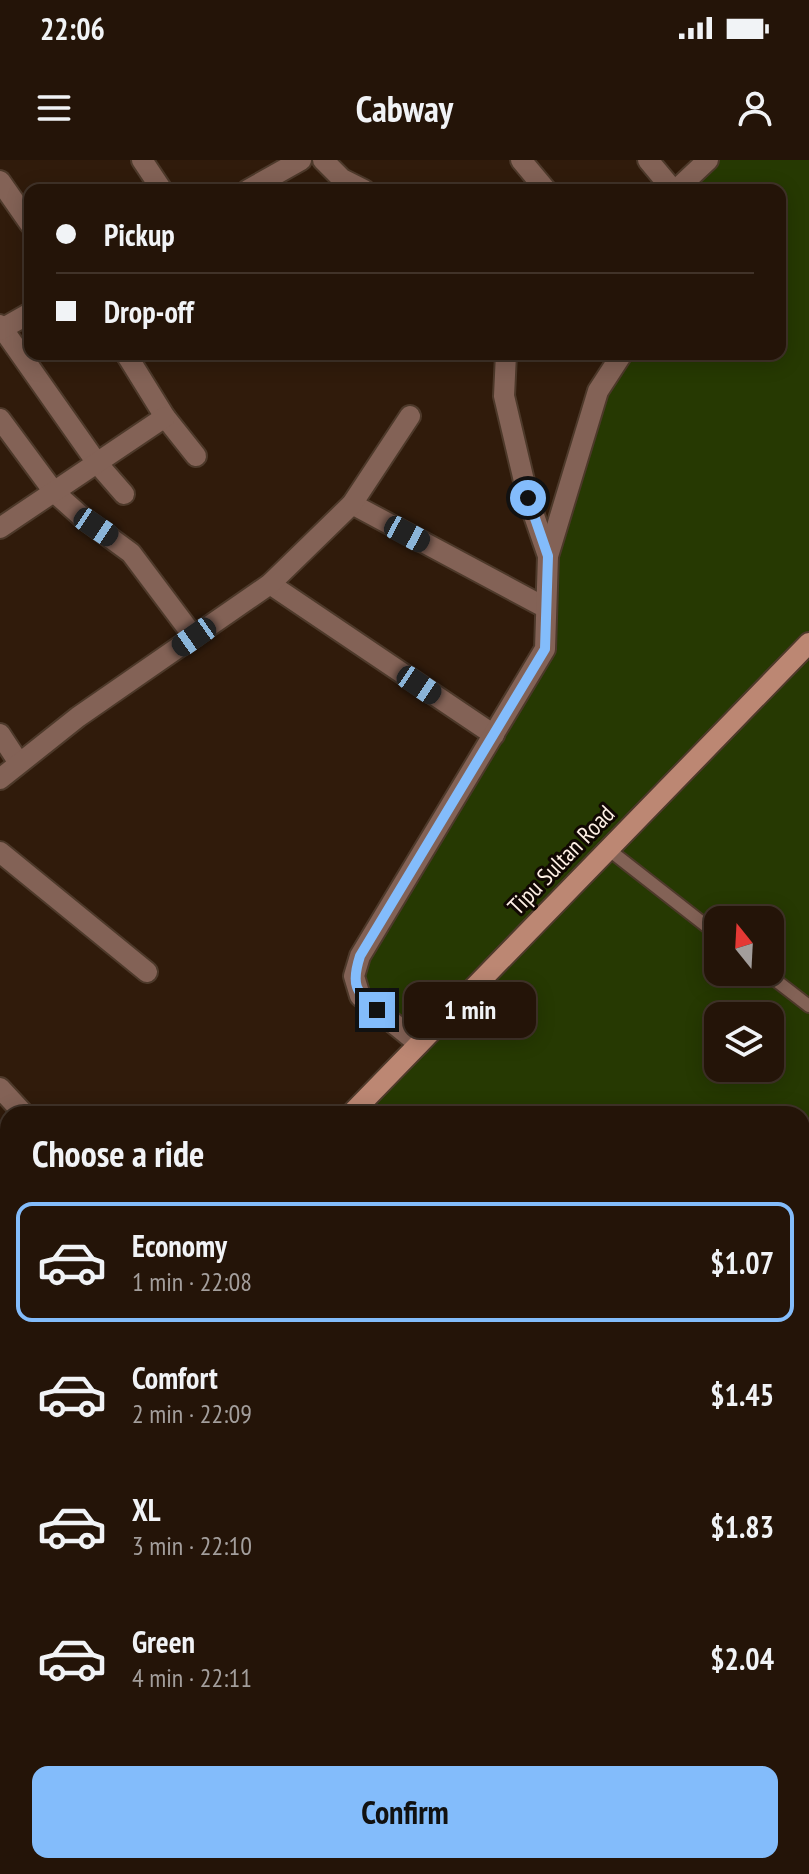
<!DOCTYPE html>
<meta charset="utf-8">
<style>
:root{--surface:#241408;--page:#2c1d12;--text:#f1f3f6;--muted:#a39e9c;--line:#413329;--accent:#83bcfb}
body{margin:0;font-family:"PT Sans Narrow",sans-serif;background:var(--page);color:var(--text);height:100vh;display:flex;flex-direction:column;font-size:30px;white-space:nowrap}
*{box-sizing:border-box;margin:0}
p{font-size:26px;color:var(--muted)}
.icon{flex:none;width:44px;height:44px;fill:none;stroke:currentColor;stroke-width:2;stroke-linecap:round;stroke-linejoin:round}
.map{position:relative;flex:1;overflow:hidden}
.details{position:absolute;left:0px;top:946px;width:810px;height:768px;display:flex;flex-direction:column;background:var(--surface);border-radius:24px 24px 0 0;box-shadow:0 4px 20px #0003,0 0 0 2px var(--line)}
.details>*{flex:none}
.top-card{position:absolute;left:24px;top:24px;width:762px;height:176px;border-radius:16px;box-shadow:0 4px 20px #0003,0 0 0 2px var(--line);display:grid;align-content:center;height:176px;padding:0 32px;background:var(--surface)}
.needle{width:52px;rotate:342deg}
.controls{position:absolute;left:704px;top:746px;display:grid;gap:16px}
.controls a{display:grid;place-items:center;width:80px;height:80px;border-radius:16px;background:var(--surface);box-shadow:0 4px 20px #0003,0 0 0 2px var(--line);font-size:40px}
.end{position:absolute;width:36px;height:36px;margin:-18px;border:10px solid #83bcfb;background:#111;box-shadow:0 0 0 4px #111}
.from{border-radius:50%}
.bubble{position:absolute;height:56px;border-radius:16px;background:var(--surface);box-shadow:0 4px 20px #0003,0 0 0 2px var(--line);font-size:26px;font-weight:800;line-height:56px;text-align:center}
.car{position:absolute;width:24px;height:48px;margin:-24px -12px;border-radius:10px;box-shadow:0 0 6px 2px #0007;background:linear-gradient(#222 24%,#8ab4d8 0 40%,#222 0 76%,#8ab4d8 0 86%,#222 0)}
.top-card b{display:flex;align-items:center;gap:28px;height:76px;font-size:30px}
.top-card b+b{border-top:2px solid var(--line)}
.top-card i{width:20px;height:20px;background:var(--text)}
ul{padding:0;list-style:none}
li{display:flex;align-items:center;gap:24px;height:120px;margin:0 16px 12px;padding:0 16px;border:4px solid transparent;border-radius:16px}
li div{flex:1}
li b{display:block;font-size:30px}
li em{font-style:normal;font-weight:800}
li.selected{border-color:var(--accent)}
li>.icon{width:72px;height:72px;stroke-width:1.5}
h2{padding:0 32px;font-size:36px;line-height:96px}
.button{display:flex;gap:16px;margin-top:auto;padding:16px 32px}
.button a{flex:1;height:92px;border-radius:16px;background:var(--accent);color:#111;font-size:32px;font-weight:800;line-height:92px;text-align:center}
.status{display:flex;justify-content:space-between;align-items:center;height:56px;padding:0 40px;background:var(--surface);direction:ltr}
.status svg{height:22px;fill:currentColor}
header{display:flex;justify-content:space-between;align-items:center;height:104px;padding:0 32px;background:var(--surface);font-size:36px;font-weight:800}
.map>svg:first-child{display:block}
.green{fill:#263902;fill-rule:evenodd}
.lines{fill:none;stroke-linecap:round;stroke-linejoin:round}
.lane-casing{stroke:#4d392a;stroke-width:16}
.street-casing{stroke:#4d392a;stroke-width:24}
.secondary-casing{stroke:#4d392a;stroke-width:24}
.lane{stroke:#836256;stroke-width:12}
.street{stroke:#836256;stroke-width:20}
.secondary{stroke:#bc8773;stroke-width:20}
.route{stroke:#83bcfb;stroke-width:10}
.labels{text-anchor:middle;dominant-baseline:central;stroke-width:6;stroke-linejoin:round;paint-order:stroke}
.street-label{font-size:24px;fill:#fef0e5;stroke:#110803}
</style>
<div class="status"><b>22:06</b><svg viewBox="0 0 49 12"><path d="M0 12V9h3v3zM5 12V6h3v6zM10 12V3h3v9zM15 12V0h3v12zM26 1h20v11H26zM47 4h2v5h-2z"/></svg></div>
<header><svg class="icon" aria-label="menu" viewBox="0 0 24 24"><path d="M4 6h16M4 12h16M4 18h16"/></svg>Cabway<svg class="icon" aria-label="person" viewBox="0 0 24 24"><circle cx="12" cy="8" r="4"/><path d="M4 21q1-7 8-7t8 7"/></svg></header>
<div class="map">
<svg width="809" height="1714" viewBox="0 0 809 1714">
<rect width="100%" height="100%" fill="#301b0b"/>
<path class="green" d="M703,0H809V1205L802,1207V954H342L409,881L350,817L543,489L546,395L618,194H780V30H670ZM718,760H770V812H718ZM718,856H770V908H718Z"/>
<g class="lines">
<g class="lane-casing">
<g id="lane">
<path d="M608,689L718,775"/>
<path d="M765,812L809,846"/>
</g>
</g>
<g class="street-casing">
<g id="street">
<path d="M142,0L162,30"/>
<path d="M323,0L342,19L364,30"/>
<path d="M521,0L546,30"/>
<path d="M648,0L673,30"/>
<path d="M0,21L30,64"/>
<path d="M248,30L301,0"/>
<path d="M676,30L708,0"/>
<path d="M0,165L97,303L124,334"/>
<path d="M0,170L30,153"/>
<path d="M126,194L165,257L196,296"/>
<path d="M506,194L504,236L528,338L548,396"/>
<path d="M0,259L54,332L82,357L131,393L194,477"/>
<path d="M352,344L546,448"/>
<path d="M0,368L165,257"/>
<path d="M270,424L494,575"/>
<path d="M0,574L19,603"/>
<path d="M0,619L78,557L270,424L352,344L410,256"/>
<path d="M0,692L147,812"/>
<path d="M419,884L360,836L354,816L360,796L545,489L548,396L598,231L622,194"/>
<path d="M0,928L24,954"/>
<path d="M0,1092L8,1103"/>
<path d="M0,1252L8,1261"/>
<path d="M802,1255L809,1253"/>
<path d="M802,1333L809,1342"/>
<path d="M0,1461L8,1470"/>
<path d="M802,1488L809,1498"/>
<path d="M802,1664L809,1673"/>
<path d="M3,1683L8,1689"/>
<path d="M23,1706L30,1714"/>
<path d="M105,1706L111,1714"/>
<path d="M569,1706L574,1714"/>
<path d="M292,1714L297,1706"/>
<path d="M792,1714L801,1706"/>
</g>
</g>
<g class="secondary-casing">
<g id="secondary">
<path d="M351,954L809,483"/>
<path d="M0,1320L8,1312"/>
</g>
</g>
<use href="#lane" class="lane"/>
<use href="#street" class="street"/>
<use href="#secondary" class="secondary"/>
</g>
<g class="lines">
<path class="route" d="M377,850C355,832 351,824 360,796L545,489L548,396L528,338"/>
</g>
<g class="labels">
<g class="street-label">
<text transform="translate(561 700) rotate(-46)">Tipu Sultan Road</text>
</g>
</g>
</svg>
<div class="controls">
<a><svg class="needle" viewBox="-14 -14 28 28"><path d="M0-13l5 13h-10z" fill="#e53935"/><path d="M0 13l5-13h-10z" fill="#a39e9c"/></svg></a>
<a><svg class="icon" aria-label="layers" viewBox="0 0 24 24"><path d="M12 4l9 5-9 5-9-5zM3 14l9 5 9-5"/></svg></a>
</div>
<i class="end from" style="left:528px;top:338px"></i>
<i class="end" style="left:377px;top:850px"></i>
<div class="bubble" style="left:404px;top:822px;width:132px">1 min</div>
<i class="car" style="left:96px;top:367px;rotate:124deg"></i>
<i class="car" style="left:407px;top:374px;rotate:118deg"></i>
<i class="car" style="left:194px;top:477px;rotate:235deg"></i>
<i class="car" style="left:419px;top:525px;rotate:124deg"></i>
<div class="top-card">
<b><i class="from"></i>Pickup</b>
<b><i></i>Drop-off</b>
</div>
<section class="details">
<h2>Choose a ride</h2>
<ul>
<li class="selected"><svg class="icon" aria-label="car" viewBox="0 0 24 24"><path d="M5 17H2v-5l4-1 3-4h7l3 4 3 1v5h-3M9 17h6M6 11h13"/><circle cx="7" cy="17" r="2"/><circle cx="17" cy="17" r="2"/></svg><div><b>Economy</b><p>1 min · 22:08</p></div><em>$1.07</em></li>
<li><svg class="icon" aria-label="car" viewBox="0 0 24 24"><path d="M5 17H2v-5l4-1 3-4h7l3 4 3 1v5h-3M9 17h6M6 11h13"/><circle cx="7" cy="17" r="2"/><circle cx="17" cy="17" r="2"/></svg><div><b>Comfort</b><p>2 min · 22:09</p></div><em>$1.45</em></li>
<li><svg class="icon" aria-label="car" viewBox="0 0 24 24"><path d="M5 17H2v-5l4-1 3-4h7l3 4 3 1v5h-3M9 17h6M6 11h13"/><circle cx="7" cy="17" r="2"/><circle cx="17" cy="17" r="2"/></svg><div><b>XL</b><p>3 min · 22:10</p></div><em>$1.83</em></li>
<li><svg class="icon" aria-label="car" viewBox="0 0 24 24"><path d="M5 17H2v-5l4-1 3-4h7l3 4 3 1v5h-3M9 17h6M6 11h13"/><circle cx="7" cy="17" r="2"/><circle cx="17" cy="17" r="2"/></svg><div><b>Green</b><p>4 min · 22:11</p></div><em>$2.04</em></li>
</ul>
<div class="button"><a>Confirm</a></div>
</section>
</div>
